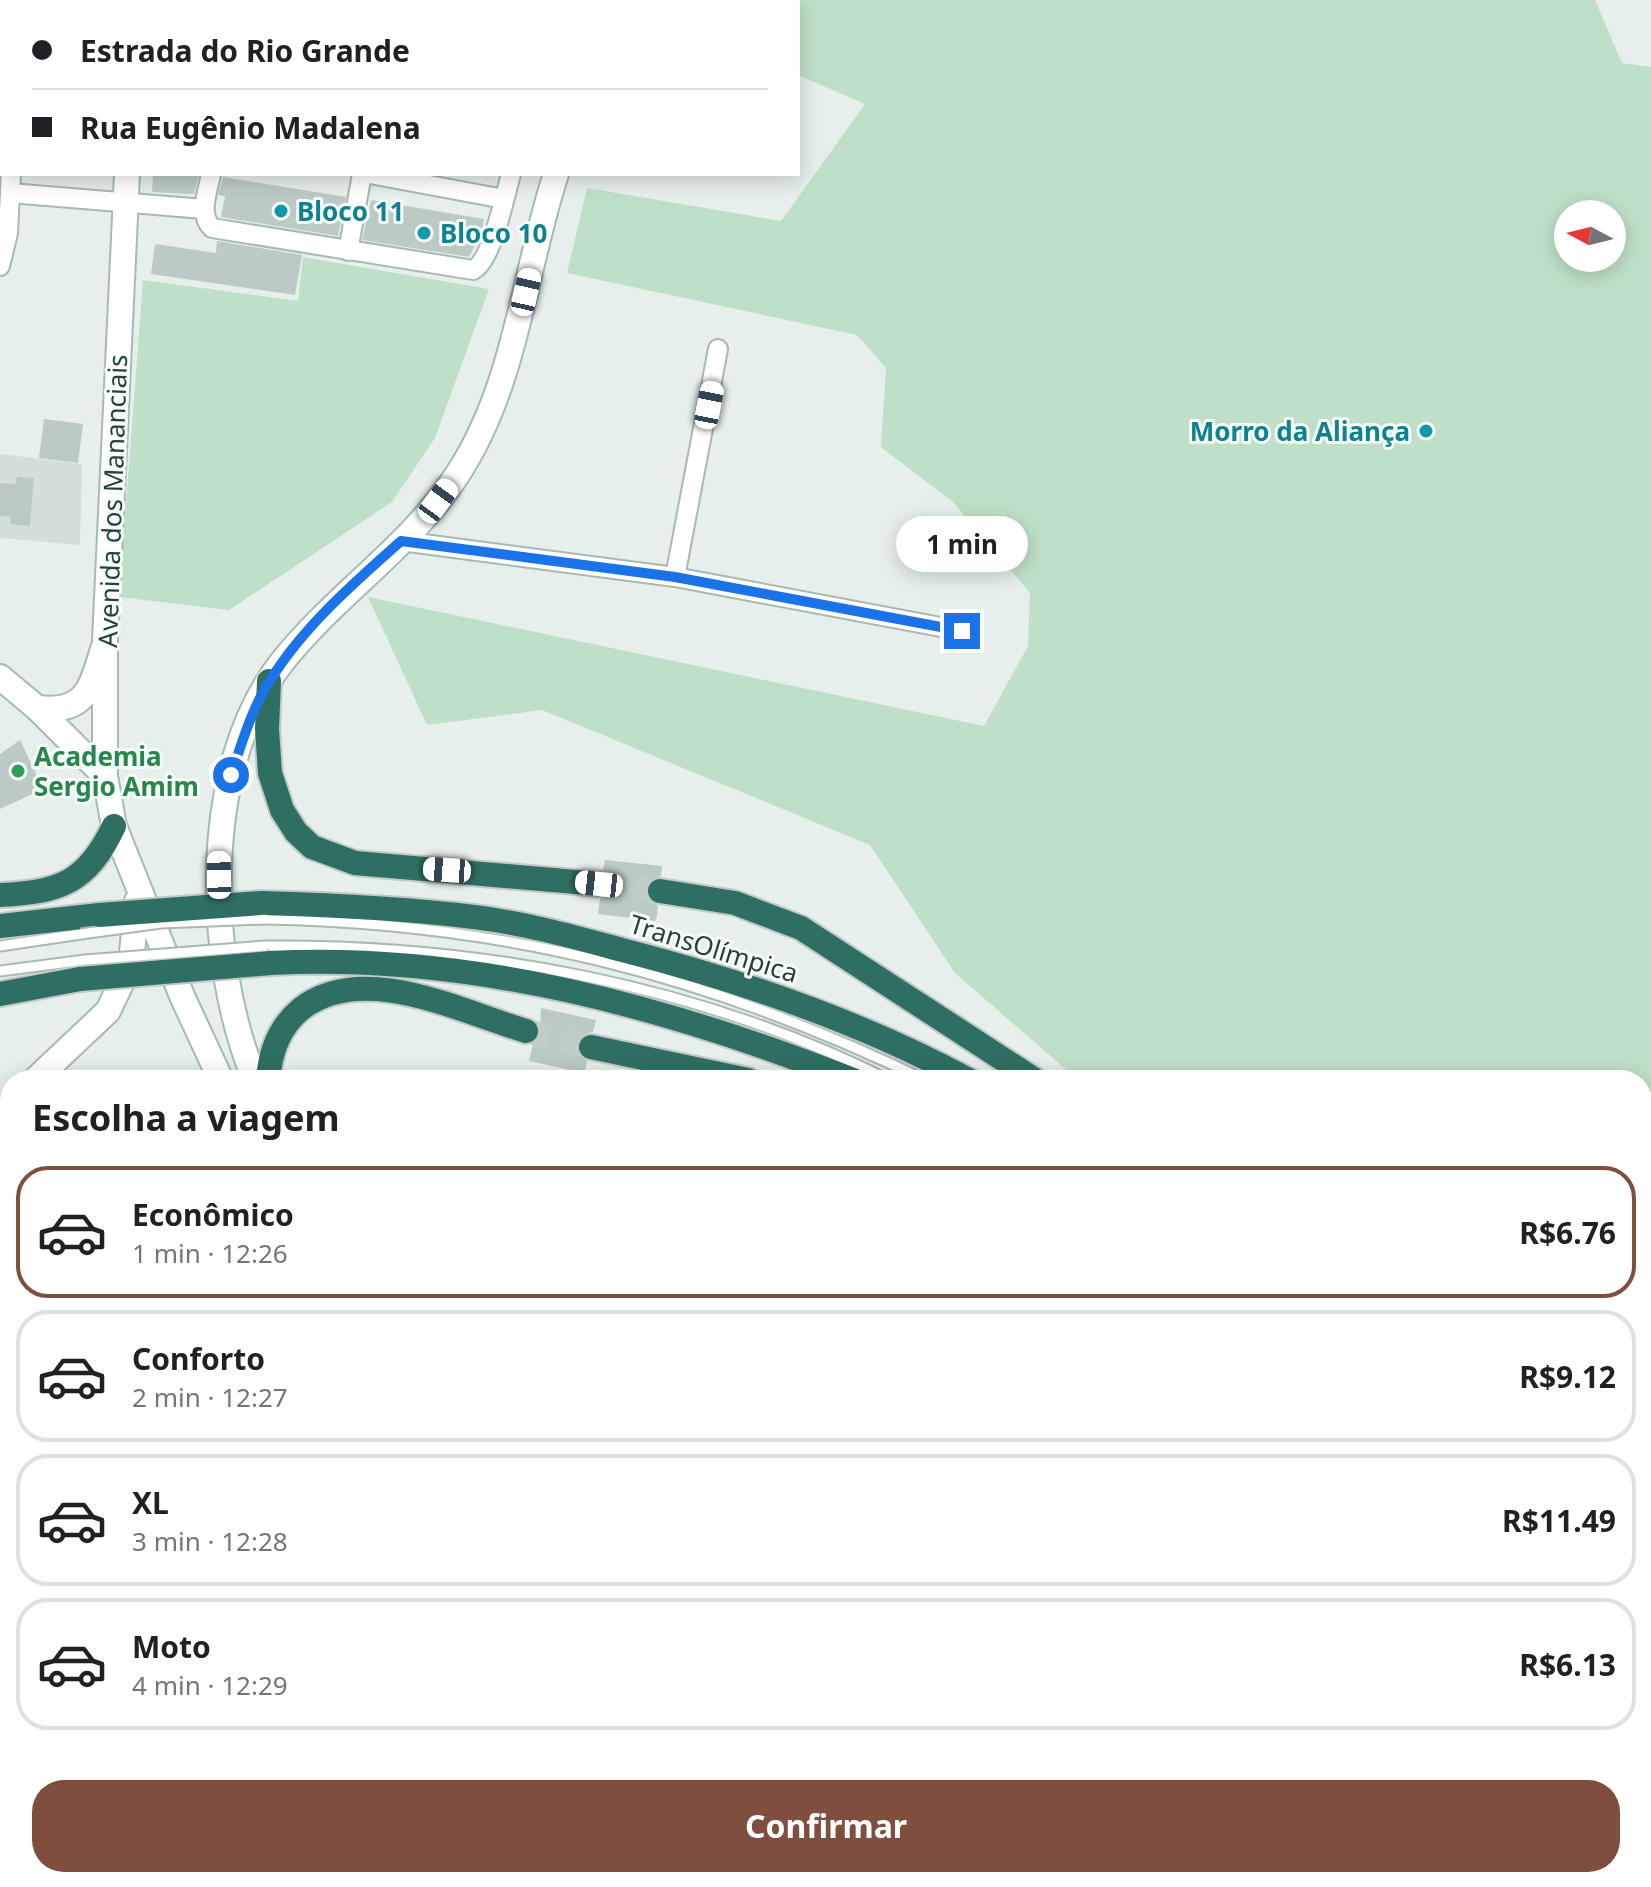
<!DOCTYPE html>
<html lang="pt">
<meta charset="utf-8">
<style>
:root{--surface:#fff;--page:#f2f2f2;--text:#202124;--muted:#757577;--line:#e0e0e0;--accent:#7f4e3f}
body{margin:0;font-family:"Noto Sans",sans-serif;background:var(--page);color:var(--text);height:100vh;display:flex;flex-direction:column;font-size:30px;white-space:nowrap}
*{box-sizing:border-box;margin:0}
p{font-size:26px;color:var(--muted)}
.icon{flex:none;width:44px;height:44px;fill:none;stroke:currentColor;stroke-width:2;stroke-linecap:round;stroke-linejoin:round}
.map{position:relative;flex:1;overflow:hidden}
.details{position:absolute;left:0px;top:1070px;width:1652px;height:818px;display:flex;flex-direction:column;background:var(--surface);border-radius:32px 32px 0 0;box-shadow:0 4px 20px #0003}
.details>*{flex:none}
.hud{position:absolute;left:0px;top:0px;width:800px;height:176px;box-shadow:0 4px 20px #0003;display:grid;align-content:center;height:176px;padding:0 32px;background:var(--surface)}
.needle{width:52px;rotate:277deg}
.fabs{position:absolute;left:1554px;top:200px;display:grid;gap:16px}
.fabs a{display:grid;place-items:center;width:72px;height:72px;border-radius:50%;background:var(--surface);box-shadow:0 4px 20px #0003;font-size:40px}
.end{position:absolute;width:36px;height:36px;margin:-18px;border:10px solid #1a73e8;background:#fff;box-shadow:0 0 0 4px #fff}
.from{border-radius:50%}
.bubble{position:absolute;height:56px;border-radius:28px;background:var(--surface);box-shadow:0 4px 20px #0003;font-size:26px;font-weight:700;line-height:56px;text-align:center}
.car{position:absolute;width:24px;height:48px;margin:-24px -12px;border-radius:10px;box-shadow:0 0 6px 2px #0007;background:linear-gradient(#fff 24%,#345 0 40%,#fff 0 76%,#345 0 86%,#fff 0)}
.hud b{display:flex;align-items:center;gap:28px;height:76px;font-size:30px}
.hud b+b{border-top:2px solid var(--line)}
.hud i{width:20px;height:20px;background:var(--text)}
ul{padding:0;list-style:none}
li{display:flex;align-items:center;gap:24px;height:132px;margin:0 16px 12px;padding:0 16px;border:4px solid var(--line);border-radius:32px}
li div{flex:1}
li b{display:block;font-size:30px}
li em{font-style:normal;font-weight:700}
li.active{border-color:var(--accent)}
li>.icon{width:72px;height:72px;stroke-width:1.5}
h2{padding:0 32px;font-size:36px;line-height:96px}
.button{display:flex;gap:16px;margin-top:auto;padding:16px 32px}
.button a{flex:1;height:92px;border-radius:32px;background:var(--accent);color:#fff;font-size:32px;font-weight:700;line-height:92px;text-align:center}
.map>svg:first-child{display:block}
.built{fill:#d4dfda}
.green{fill:#bfe0c8;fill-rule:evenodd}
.building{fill:#bbcac4}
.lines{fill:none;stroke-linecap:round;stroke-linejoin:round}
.motorway-tunnel{stroke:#bfccc8;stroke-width:24;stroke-dasharray:24 12;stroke-linecap:butt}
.service-casing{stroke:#a8b8b2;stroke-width:13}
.minor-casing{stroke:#a8b8b2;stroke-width:22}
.tertiary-casing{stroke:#a8b8b2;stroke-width:28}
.secondary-casing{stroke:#a4bbb3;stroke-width:28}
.motorway-casing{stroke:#c2cac8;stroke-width:28}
.service{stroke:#fff;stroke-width:9}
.minor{stroke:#fff;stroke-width:18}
.tertiary{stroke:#fff;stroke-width:24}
.secondary{stroke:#fff;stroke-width:24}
.motorway{stroke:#2f6f62;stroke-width:24}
.service-bridge-casing{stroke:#a8b8b2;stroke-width:13;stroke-linecap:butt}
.motorway-bridge-casing{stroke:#c2cac8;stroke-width:28;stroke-linecap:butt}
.service-bridge{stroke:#fff;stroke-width:9}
.motorway-bridge{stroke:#2f6f62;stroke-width:24}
.route{stroke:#1a73e8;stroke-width:10}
.culture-dot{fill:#0f9aa8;stroke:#f7fbf9;stroke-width:3}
.leisure-dot{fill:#2e9e5b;stroke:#f7fbf9;stroke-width:3}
.labels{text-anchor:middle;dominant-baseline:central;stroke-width:6;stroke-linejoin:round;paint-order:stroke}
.culture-label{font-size:26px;font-weight:bold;fill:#0d838f;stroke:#f7fbf9;text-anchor:start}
.street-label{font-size:26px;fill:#24423a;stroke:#f7fbf9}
.leisure-label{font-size:26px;font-weight:bold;fill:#27864d;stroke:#f7fbf9;text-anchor:start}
</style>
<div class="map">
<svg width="1651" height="1887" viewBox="0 0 1651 1887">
<rect width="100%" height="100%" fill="#e6efeb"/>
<path class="built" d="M0,454L82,464L80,545L0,538Z"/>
<g class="green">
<path d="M793,0H1595L1622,63L1651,67V1302L1642,1304V1080H1078L955,973L870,845L542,710L427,725L368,597L984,726L1028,646L1030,593L953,502L881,447L886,368L857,335L567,273L587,188L781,221L865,104L798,75V2ZM1568,214H1612V258H1568Z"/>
<path d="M303,257L489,289L435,438L392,502L229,610L119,597L143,280L298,301Z"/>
</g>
<g class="building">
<path d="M153,174H199L194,194L152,192Z"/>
<path d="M223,177L346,197L338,236L221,217L225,196L218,195Z"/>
<path d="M371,200L484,219L482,232L469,257L362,240Z"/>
<path d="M217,241L302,255L295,295L151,274L155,244L216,253Z"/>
<path d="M44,419L83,424L78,463L39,458Z"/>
<path d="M17,477L34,478L30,526L10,524L11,517L0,516V483L16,484Z"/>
<path d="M20,740L43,789L0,809V754Z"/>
<path d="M605,860L662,866L661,876L649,881L645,889L650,902L658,906L656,921L598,914L600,899L611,893L614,886L612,877L603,870Z"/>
<path d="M541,1008L596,1020L593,1032L586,1033L577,1043V1052L587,1061L585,1073L529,1061L533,1044L540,1035Z"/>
</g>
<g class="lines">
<g class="motorway-tunnel">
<path d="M599,884L660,891"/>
<path d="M526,1031L591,1047"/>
</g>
<g class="service-casing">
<g id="service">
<path d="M264,919C505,923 708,975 925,1080"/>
<path d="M0,946L81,934"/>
<path d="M265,946C478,944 697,984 889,1080"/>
<path d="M0,971L85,960"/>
<path d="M0,1399L10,1407"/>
<path d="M1642,1457L1651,1461"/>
<path d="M1642,1468L1651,1473"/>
</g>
</g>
<g class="minor-casing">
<g id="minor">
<path d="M0,136L2,137"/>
<path d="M211,174C208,191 198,214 212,228L473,270C492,261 505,195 511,174"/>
<path d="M370,174L504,199"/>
<path d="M10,193L204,209"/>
<path d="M348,251L362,174"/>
<path d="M0,266L8,233L11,174"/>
<path d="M401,541L675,577L962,631"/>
<path d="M675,577L718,349"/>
<path d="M0,1631L10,1636"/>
<path d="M1642,1816L1651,1807"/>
<path d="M463,1878L485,1887"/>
<path d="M611,1878L626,1887"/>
<path d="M1598,1882L1601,1878"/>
<path d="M1400,1887L1404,1878"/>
</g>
</g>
<g class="tertiary-casing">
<g id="tertiary">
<path d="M0,677L37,708L105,776"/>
<path d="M37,708C86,714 91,688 103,649"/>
<path d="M35,1080L108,1011L131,963L137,901"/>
<path d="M0,1126L10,1109"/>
<path d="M1642,1599L1651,1604"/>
<path d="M560,1887L564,1878"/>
</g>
</g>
<g class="secondary-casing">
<g id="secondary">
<path d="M134,2V0"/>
<path d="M619,2L620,0"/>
<path d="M127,174L105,641V776L114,826L182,996L221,1080"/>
<path d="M255,1080C206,962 199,767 282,662C336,594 413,545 459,472C516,384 524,272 556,174"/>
</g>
</g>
<g class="motorway-casing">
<g id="motorway">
<path d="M269,681L267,729L270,773L282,810L296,832L312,847L355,863L599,884"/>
<path d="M660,891L735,903L801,928L1035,1080"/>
<path d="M0,895C60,892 87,883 114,826"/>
<path d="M261,903C332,905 403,908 474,917C524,923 574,937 622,950C743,981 859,1021 969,1080"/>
<path d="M0,926L99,915"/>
<path d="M271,963C472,953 667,1007 853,1080"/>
<path d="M0,994L80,979"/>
<path d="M591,1047L748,1080"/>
<path d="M268,1080C270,1053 279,1027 301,1009C363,961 459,1011 526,1031"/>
<path d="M1642,1433L1651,1437"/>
<path d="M1642,1493L1651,1497"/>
</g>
</g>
<use href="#service" class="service"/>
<use href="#minor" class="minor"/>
<use href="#tertiary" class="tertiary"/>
<use href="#secondary" class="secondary"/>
<use href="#motorway" class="motorway"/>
<g class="service-bridge-casing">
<g id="service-bridge">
<path d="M81,934L161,923L264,919"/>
<path d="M85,960L265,946"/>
</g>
</g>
<g class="motorway-bridge-casing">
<g id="motorway-bridge">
<path d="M99,915L261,903"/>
<path d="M80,979L271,963"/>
</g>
</g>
<use href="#service-bridge" class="service-bridge"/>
<use href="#motorway-bridge" class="motorway-bridge"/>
</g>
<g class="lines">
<path class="route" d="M231,775C242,743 252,707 271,679C304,626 355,582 401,541L675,577L962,631"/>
</g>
<g class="culture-dot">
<circle cx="281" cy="211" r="8"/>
<circle cx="424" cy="233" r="8"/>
<circle cx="1426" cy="431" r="8"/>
</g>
<circle class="leisure-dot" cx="18" cy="771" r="8"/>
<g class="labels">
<g class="culture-label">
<text x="297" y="211">Bloco 11</text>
<text x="440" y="233">Bloco 10</text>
<text x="1410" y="431" text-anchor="end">Morro da Aliança</text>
</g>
<g class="street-label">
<text transform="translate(112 501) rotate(-88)">Avenida dos Mananciais</text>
<text transform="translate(714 948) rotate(17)">TransOlímpica</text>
</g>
<g class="leisure-label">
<text x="34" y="756">Academia<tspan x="34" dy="30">Sergio Amim</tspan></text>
</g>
</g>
</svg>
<div class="fabs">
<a><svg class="needle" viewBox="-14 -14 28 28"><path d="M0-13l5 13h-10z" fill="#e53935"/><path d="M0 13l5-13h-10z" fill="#757577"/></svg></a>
</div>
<i class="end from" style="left:231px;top:775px"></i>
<i class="end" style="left:962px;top:631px"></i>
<div class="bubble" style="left:896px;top:516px;width:132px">1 min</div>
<i class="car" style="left:526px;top:292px;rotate:13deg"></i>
<i class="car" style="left:709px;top:405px;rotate:11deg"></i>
<i class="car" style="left:438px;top:501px;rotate:36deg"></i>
<i class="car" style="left:447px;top:870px;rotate:274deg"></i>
<i class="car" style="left:219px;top:875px;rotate:359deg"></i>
<i class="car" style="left:599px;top:884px;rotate:276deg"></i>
<div class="hud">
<b><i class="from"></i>Estrada do Rio Grande</b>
<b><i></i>Rua Eugênio Madalena</b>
</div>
<section class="details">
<h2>Escolha a viagem</h2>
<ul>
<li class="active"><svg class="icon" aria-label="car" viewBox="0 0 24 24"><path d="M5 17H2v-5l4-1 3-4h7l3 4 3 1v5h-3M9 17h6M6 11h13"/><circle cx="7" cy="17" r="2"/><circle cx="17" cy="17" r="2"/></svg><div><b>Econômico</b><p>1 min · 12:26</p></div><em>R$6.76</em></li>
<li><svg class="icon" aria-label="car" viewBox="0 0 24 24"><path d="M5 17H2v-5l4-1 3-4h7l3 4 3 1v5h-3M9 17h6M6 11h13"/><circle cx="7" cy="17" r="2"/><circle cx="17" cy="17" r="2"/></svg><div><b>Conforto</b><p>2 min · 12:27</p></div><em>R$9.12</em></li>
<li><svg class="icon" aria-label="car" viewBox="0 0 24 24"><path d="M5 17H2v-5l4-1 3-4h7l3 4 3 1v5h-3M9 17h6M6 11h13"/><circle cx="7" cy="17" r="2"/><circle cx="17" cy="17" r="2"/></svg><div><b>XL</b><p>3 min · 12:28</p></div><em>R$11.49</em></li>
<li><svg class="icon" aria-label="car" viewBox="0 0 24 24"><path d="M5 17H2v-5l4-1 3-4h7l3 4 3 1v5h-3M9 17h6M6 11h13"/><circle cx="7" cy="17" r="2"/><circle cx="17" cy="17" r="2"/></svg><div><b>Moto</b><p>4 min · 12:29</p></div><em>R$6.13</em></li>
</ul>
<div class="button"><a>Confirmar</a></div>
</section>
</div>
